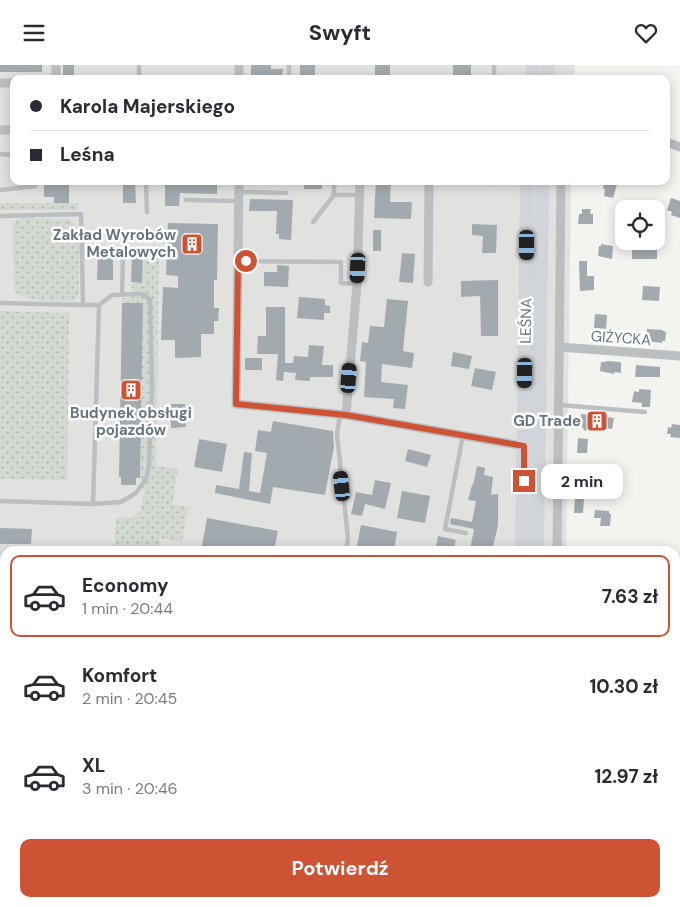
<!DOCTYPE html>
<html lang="pl">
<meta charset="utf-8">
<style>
:root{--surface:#fff;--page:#f7f7f7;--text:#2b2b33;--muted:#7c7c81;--line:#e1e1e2;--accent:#ce5335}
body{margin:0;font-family:"DM Sans",sans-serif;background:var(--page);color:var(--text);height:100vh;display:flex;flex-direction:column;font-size:19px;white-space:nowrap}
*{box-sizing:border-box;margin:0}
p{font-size:16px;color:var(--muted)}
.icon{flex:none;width:28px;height:28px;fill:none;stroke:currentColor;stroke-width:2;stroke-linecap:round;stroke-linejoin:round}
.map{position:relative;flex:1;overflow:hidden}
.sheet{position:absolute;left:0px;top:481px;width:680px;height:361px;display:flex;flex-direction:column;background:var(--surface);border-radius:15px 15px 0 0;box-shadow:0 2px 12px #0003}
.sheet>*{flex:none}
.hud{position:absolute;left:10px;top:10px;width:660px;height:110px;border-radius:10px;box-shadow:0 2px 12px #0003;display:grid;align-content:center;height:110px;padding:0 20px;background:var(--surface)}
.tools{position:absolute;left:615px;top:135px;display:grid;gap:10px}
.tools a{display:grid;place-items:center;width:50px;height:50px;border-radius:10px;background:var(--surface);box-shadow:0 2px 12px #0003;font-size:25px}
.end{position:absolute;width:22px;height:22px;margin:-11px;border:6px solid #ce5335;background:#fff;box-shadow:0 0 0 2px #fff}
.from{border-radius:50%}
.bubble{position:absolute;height:35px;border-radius:10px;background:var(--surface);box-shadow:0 2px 12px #0003;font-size:16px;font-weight:700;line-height:35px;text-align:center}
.car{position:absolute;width:15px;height:30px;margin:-15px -8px;border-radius:6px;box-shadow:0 0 4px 1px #0007;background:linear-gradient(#222 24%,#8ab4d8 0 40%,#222 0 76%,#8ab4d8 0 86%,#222 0)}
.hud b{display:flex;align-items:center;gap:18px;height:48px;font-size:19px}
.hud b+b{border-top:1px solid var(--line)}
.hud i{width:12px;height:12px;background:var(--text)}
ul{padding:9px 0 0;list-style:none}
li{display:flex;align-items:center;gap:15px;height:82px;margin:0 10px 8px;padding:0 10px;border:2px solid transparent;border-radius:10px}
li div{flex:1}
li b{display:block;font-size:19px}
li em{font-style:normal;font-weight:700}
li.active{border-color:var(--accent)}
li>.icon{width:45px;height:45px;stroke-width:1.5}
.primary-button{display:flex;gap:10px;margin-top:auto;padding:10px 20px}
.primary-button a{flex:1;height:58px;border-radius:10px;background:var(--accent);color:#fff;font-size:20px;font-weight:700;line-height:58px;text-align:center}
header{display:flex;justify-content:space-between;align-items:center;height:65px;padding:0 20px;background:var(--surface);font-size:22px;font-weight:700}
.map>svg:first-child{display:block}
.built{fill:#e1e2e0}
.grass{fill:url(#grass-dots)}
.building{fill:#a3aaaf}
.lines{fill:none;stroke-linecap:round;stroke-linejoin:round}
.lane{stroke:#bbbfc2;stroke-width:4.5}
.street{stroke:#bbbfc2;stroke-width:9}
.secondary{stroke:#d1d5d9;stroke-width:14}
.route{stroke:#ce5335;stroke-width:6}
.labels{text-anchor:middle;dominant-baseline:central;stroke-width:5;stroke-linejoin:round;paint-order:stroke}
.poi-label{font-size:15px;font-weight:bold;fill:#66747e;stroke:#fff;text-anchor:end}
.street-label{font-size:15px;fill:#66747e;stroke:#fff}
</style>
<header><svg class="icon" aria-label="menu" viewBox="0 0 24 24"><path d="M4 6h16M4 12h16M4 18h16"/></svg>Swyft<svg class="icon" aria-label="heart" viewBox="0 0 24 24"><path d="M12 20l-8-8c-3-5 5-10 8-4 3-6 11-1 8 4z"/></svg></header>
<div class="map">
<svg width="680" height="842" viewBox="0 0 680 842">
<defs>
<pattern id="grass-dots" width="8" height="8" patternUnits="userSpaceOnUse" patternTransform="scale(1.25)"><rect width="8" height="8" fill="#d3d8d0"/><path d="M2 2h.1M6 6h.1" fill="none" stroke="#afb4ae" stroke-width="1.8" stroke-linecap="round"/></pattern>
</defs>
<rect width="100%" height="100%" fill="#f3f3f0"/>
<path class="built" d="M0,0H575L574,14H14V116H571L566,486H5V838L101,842H0Z"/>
<g class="grass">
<path d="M531,116H534V158L538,201L533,486H527Z"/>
<rect x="0" y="138" width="78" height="7"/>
<path d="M22,153L67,154L73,157L79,165V228L77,233L72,236C54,235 27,240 14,225L13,161L16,155Z"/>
<path d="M144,190H159L156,401L178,404L172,439L193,443L188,444L182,477L160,473L159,486H114L116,453H132L141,445L144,427L140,413L143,238H122V233H132V218H143Z"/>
<path d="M0,246L69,248L67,415L0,414Z"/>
<path d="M0,675L5,676V838H104L103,842H0Z"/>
</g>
<g class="building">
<rect x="0" y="0" width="42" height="7"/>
<rect x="63" y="0" width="11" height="14"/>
<path d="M251,0H271V4H283L282,14H251Z"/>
<rect x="300" y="0" width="15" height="14"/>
<rect x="375" y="0" width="15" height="14"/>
<rect x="453" y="0" width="18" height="14"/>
<path d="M54,116H69V138H54V132H44V118Z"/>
<path d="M123,116H135L136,138H123Z"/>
<path d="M165,116H217V129L180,128L179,141H165Z"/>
<rect x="304" y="116" width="18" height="8"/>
<path d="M376,116H391L390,137H412L411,154L374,153Z"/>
<path d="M604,116H618L613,133L604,131L605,124H603Z"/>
<path d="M671,133L680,136V153L671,150L672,147L667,145Z"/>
<path d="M250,134L293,135L291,175L279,174V169H276L277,146H249Z"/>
<path d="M582,144H591L590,149H593V159H578L579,149H582Z"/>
<path d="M168,158L218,159L217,215H214V243H219L218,256H214V269H201V292L175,293V275H161L163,222L178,223V211L166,210Z"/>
<path d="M472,159L497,160L496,188H482L483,171L472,170Z"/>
<rect x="373" y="165" width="8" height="21"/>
<path d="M601,179L613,181L612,194L598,191L599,181H601Z"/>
<path d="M637,180L657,183V194H632V181H637Z"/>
<path d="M98,183H113V215H97Z"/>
<path d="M402,188L415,189L413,218L399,217Z"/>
<path d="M132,192L143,193L142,218L131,217Z"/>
<path d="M579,196H587V211H594V225L580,226Z"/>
<path d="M277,200L289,201L288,222L264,221V207H277Z"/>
<path d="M498,215V271H481L480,231L461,232V216Z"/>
<path d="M643,221L660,222L659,236L642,235Z"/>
<path d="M299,232L325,234V240L330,241V248H324V255L297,253Z"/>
<path d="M387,234L408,236L403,286L414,288L412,303L382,299L381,317L408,320L405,344L393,343L394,334L364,332L366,297L360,296L362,277L368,278L370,261L384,262Z"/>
<path d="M122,238H143L140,413H136V420H121V412H119Z"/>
<path d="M266,242H285V298H293L294,291L308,292L309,280L324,281L322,300H333V312H310V316L295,315L296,308L284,307L283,316L276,315L278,289H257L258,271H266Z"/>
<path d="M595,249L607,250L606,264L594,263Z"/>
<path d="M647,264L663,265V266L666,267L665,276H662V278L646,276Z"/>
<path d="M453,287L472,291L469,304L451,301Z"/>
<rect x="245" y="293" width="17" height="12"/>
<path d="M606,296L621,297V308L615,307L614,309L600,306L601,297H606Z"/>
<path d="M636,300L660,302V312H635Z"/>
<path d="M475,303L496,307L492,325L471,321Z"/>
<path d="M639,324L651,325L650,342H642V338L632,337L634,326L639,327Z"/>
<path d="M171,339H185L186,362L171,363Z"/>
<path d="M581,349L614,353L612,364L592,361L585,366L580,359Z"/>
<path d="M273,356L333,366L334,382L325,430L273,422L270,439L215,428L216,420L239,424L244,387L252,388L249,426L260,428L267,388L255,386L258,365L271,367Z"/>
<path d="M672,359L680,360V373L670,372L671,369H667L668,362L671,363Z"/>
<path d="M578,373L588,374L587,388H577Z"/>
<path d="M199,374L227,379L222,407L194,402Z"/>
<path d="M408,384L431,390L427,402L405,396Z"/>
<path d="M477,401L485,403L484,410L493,412L491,430L498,429V460L492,486L470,485L474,464L450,459L451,453L472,457L476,436L468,435L472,420H473Z"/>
<path d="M375,415L391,418L385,444L365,439L362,451L351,449L356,427L372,430Z"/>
<path d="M402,426L430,431L425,458L397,453Z"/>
<path d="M575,433L584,434L583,448H574Z"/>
<path d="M595,445L609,446V449H611L610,461H600L601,453H594Z"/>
<path d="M207,453L278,466L274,486H201Z"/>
<path d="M361,460L397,467L394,486H356Z"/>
<path d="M0,463L32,464L31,479H0Z"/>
<path d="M438,471L456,475L453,486L436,482Z"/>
</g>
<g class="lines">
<g class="lane">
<path d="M139,0V14"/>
<path d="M289,14V0"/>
<path d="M494,14V0"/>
<path d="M0,89L14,90"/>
<path d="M146,116L147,147"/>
<path d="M334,116V130H359"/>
<path d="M440,117V116"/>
<path d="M493,118V116"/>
<path d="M0,125L35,121V116"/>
<path d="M239,127L286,128"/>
<path d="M186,135L239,136"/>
<path d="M0,151L81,149L83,240H99L93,439L0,436"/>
<path d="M313,157L334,130"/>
<path d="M238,196L341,197V218L357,219"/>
<path d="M122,229L123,194"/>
<path d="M0,238L83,240"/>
<path d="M560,340L645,347"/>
<path d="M340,350L337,369L348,473L346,486"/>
<path d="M463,370L445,464L466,468"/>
<path d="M93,439L121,437L136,428L146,414L149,400L152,325L150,235L143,229L112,230L99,240"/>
<path d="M36,486L37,484L79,486"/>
<path d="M0,496L5,497"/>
<path d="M0,537L5,538"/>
<path d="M0,620L5,621"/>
</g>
<g class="street">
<path d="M56,0V14"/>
<path d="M239,14V0"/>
<path d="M0,18H14"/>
<path d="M0,65H14"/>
<path d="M666,77L680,82"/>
<path d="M239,116L236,339L346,350L524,381"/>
<path d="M428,217L429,116"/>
<path d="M560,282L680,291"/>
<path d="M346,350L357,219L360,116"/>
<path d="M557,486L561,116"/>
<path d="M675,522L680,523"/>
<path d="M123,842L124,838"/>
<path d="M348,842L349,838"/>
</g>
<g class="secondary">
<path d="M532,14L533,0"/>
<path d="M547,14L548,0"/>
<path d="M522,486L527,116"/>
<path d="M537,486L542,116"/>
<path d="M0,575L5,576"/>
<path d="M675,705L680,706"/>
<path d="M487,842L488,838"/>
<path d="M502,842L503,838"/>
</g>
</g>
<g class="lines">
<path class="route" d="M246,196H238L236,339L346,350L524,381V416"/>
</g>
<defs>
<g id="building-square" transform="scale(1.125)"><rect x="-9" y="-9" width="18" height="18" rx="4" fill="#ce5335" stroke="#fff"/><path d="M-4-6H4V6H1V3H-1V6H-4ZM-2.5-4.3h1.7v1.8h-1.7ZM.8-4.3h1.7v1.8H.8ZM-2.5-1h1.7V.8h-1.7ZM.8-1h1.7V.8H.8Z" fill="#fff"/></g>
</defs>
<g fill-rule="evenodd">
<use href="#building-square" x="192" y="179"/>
<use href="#building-square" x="131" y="325"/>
<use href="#building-square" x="597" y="356"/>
</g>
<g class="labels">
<g class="poi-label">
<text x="176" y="170">Zakład Wyrobów<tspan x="176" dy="17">Metalowych</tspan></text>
<text x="131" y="348" text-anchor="middle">Budynek obsługi<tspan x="131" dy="17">pojazdów</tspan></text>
<text x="581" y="356">GD Trade</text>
</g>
<g class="street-label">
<text transform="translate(526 256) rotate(-89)">LEŚNA</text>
<text transform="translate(621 273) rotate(4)">GIŻYCKA</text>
</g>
</g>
</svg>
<div class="tools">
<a><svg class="icon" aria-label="locate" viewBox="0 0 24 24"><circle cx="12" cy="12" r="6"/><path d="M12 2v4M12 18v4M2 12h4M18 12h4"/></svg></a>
</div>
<i class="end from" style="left:246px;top:196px"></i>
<i class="end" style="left:524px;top:416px"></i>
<div class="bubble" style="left:541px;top:399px;width:82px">2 min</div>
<i class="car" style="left:527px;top:180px;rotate:180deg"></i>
<i class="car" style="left:358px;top:203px;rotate:183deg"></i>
<i class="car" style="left:525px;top:308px;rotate:181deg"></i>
<i class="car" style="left:349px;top:313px;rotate:5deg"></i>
<i class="car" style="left:342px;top:421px;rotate:354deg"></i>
<div class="hud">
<b><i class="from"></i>Karola Majerskiego</b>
<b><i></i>Leśna</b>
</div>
<section class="sheet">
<ul>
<li class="active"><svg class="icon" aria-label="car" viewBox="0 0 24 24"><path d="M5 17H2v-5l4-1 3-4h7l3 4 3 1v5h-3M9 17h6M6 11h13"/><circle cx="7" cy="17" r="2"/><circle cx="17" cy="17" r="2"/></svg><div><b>Economy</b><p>1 min · 20:44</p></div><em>7.63 zł</em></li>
<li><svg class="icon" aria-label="car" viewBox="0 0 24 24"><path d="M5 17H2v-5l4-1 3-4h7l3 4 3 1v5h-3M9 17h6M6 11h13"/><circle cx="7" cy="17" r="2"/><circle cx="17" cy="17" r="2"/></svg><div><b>Komfort</b><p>2 min · 20:45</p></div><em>10.30 zł</em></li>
<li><svg class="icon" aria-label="car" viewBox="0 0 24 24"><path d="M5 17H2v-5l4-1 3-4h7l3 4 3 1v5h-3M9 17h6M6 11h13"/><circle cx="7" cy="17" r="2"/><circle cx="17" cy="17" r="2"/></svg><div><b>XL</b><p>3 min · 20:46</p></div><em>12.97 zł</em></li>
</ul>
<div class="primary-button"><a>Potwierdź</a></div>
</section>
</div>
